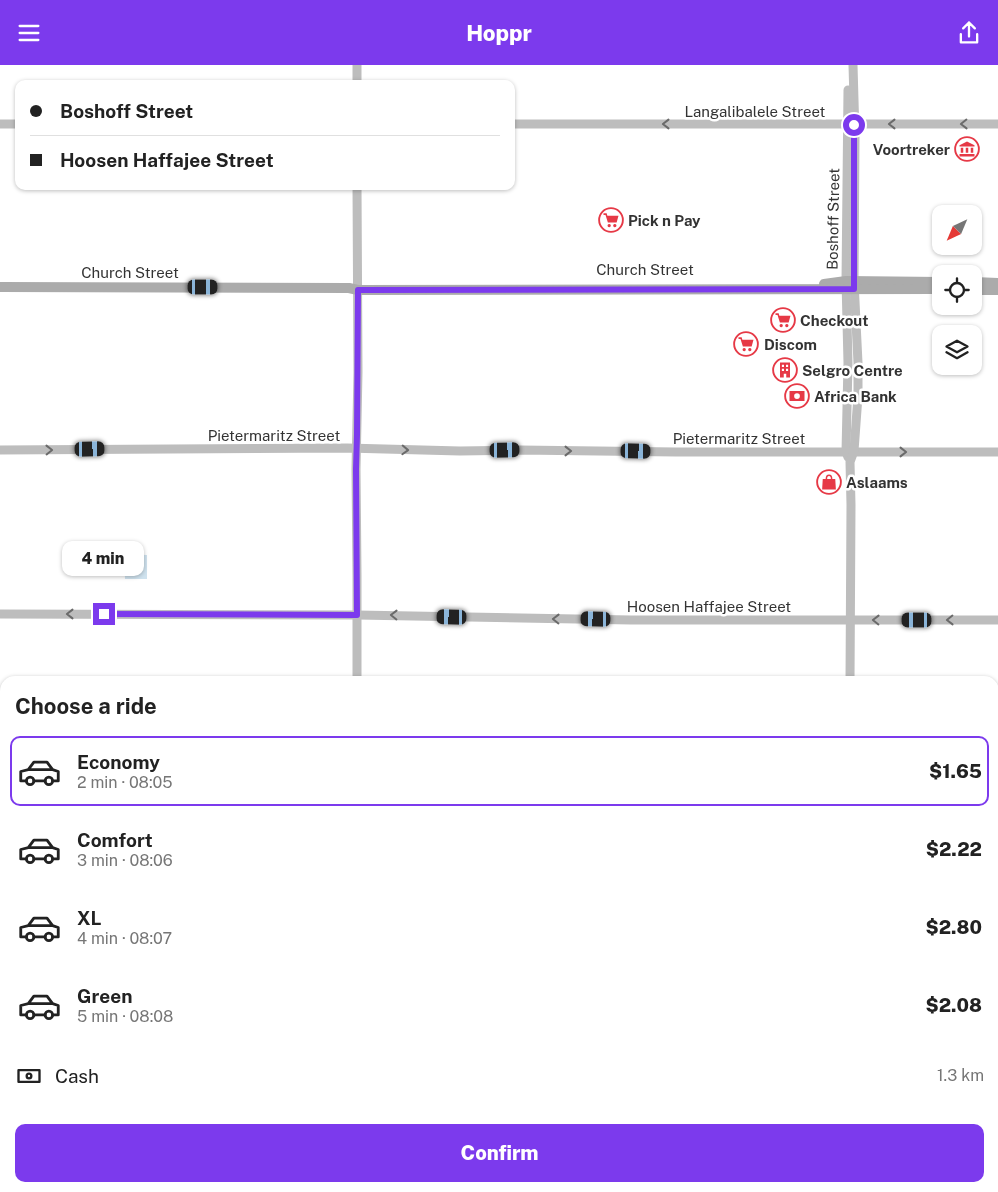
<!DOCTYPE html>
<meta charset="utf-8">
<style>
:root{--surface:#fff;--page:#f6f6f6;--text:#222;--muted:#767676;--line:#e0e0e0;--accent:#7c3aed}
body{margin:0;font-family:"Public Sans",sans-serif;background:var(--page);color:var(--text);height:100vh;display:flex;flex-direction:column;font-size:19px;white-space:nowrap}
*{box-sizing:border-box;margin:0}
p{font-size:16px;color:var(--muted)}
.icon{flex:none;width:28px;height:28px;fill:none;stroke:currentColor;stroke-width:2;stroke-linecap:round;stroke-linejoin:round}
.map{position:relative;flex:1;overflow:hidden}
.sheet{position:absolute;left:0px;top:611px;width:999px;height:516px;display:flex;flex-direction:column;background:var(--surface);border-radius:15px 15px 0 0;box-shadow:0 1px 4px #0004}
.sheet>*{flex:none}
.hud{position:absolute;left:15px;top:15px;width:500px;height:110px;border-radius:10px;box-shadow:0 1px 4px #0004;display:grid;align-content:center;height:110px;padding:0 15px;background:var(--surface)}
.needle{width:32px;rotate:224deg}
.tools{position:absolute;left:932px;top:140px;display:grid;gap:10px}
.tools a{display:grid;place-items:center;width:50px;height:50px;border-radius:10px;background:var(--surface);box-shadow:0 1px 4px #0004;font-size:25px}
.end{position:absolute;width:22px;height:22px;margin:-11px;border:6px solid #7c3aed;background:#fff;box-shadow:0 0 0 2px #fff}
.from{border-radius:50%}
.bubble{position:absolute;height:35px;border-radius:10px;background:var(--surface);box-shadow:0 1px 4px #0004;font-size:16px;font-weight:800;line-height:35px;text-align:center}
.car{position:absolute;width:15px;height:30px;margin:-15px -8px;border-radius:6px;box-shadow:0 0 4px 1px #0007;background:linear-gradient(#222 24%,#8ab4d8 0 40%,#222 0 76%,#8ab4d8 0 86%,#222 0)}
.hud b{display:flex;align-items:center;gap:18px;height:48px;font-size:19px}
.hud b+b{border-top:1px solid var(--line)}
.hud i{width:12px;height:12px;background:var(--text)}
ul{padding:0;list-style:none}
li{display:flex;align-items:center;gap:15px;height:70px;margin:0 10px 8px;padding:0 5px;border:2px solid transparent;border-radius:10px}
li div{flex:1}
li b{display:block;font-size:19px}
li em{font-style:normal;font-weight:800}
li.selected{border-color:var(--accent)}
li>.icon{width:45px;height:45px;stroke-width:1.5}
h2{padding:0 15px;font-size:22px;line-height:60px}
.pay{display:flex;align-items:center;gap:12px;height:55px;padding:0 15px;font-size:19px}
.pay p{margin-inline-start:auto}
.primary-button{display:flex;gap:10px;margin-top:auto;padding:10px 15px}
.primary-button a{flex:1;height:58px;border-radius:10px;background:var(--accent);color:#fff;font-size:20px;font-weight:800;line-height:58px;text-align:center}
header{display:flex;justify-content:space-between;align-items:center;height:65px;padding:0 15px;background:var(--accent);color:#fff;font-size:22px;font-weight:800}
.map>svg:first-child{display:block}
.water{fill:#cfe2ee}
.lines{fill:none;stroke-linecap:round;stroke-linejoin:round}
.stream{stroke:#cfe2ee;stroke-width:2}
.river{stroke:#cfe2ee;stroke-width:11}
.secondary{stroke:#bdbdbd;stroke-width:9}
.primary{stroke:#ababab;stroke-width:10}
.highway{stroke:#9a9a9a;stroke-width:11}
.rail{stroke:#888;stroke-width:2;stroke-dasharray:5 4;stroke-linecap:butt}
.oneway{stroke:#6a6a6a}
.route{stroke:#7c3aed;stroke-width:6}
.labels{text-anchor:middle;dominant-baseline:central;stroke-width:5;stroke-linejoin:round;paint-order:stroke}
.street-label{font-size:15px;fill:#333;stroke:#fff}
.poi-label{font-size:15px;font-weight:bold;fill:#333;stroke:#fff;text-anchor:start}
</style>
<header><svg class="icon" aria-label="menu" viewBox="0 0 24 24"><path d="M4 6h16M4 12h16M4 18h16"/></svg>Hoppr<svg class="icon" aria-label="share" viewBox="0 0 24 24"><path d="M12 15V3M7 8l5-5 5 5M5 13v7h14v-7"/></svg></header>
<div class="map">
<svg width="998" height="1127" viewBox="0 0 998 1127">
<rect width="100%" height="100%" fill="#fff"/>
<path class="water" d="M124,489L147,490V514H125Z"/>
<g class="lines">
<path class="stream" d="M218,1127L219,1122"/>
<g class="river">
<path d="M0,910L5,914"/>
<path d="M249,1122L255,1127"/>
</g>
<g class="secondary">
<path d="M357,0V19"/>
<path d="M848,25L846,216L848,298L846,387L848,392"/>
<path d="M0,59H19"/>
<path d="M511,59H998"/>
<path d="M0,385L347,383L460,386L520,385L676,387H998"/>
<path d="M0,549L357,550L631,555H998"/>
<path d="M357,616V510L356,404L358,307L357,121"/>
<path d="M850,616L851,440L850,397L854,386L858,331V298L854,216L855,70L853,0"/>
<path d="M0,719H5"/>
<path d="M994,719H998"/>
<path d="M994,1053H998"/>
<path d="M843,1127L844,1122"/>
<path d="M851,1127L852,1122"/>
</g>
<g class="primary">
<path d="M974,217L998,218"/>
<path d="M824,219L846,216L941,217"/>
<path d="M0,222L349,223L358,225L941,224"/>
<path d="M974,225H998"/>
</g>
<g class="highway">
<path d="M0,941L5,945"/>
<path d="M0,975L5,981"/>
<path d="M96,1122L99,1127"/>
<path d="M107,1122L109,1127"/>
<path d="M135,1122L137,1127"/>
</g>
<g class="rail">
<path d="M0,1068L5,1071"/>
<path d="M0,1083L5,1085"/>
<path d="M389,1122L419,1127"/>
<path d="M446,1122L494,1127"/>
</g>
</g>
<defs><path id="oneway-chevron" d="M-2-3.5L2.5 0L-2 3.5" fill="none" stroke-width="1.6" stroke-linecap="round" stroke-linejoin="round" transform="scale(1.25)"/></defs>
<g class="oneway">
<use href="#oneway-chevron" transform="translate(666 59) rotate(-180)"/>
<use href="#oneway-chevron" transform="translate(892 59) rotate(180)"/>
<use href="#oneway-chevron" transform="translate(964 59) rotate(179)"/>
<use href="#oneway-chevron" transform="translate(49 385) rotate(-1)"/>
<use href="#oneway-chevron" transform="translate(405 385) rotate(2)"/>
<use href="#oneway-chevron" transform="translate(568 386)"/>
<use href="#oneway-chevron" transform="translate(903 387)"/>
<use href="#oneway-chevron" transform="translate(70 549) rotate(180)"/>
<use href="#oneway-chevron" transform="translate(394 550) rotate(-179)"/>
<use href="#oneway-chevron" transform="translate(556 554) rotate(-179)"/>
<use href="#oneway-chevron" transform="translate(876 555) rotate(-179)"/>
<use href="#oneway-chevron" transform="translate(950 555) rotate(179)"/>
</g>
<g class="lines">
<path class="route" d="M104,549L357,550L356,404L357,370L358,225L854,224V60"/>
</g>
<defs>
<g id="museum-ring" transform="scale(1.25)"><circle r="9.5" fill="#fff" stroke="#e63946" stroke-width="1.5"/><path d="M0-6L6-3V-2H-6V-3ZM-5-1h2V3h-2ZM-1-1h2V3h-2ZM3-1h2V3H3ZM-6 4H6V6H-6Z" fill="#e63946"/></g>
<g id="supermarket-ring" transform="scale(1.25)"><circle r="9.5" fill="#fff" stroke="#e63946" stroke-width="1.5"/><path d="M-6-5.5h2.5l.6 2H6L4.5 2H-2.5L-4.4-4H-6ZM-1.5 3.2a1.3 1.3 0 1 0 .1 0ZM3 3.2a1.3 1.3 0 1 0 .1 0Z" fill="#e63946"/></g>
<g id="building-ring" transform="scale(1.25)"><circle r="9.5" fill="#fff" stroke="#e63946" stroke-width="1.5"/><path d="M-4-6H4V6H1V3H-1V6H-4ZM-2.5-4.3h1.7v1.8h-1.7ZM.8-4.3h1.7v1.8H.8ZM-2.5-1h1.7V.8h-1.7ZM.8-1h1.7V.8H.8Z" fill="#e63946"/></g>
<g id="bank-ring" transform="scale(1.25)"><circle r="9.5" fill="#fff" stroke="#e63946" stroke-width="1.5"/><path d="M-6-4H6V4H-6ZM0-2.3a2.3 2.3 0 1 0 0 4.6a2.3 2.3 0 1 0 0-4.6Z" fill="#e63946"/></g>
<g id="shop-ring" transform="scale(1.25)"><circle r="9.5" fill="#fff" stroke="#e63946" stroke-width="1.5"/><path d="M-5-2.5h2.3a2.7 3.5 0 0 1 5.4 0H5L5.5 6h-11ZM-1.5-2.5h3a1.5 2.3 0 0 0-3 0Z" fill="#e63946"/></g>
</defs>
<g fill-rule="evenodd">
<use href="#museum-ring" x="967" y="84"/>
<use href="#supermarket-ring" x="611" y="155"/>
<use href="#supermarket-ring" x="783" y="255"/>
<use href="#supermarket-ring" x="746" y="279"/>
<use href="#building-ring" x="785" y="305"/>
<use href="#bank-ring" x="797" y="331"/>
<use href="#shop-ring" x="829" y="417"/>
</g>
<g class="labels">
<g class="street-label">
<text x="755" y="46">Langalibalele Street</text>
<text transform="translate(833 154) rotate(-89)">Boshoff Street</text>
<text x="645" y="204">Church Street</text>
<text x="130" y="207">Church Street</text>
<text x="274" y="370">Pietermaritz Street</text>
<text x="739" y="373">Pietermaritz Street</text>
<text x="709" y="541">Hoosen Haffajee Street</text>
</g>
<g class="poi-label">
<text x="950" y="84" text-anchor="end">Voortreker</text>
<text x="628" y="155">Pick n Pay</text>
<text x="800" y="255">Checkout</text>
<text x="764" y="279">Discom</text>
<text x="802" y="305">Selgro Centre</text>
<text x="814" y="331">Africa Bank</text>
<text x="846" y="417">Aslaams</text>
</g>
</g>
</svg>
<div class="tools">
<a><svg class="needle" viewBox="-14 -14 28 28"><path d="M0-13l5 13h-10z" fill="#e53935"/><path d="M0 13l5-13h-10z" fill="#767676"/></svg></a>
<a><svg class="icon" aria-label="locate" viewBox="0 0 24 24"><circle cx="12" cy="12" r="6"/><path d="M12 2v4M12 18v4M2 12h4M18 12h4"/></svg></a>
<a><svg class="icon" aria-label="layers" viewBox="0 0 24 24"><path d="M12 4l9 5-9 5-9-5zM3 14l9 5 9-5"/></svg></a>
</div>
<i class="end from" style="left:854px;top:60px"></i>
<i class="end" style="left:104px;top:549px"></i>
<div class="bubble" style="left:62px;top:476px;width:82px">4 min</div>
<i class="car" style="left:203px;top:222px;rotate:90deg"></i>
<i class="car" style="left:90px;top:384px;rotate:89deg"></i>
<i class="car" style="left:505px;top:385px;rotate:89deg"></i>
<i class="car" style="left:636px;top:386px;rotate:91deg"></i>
<i class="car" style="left:452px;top:552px;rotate:271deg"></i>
<i class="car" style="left:596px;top:554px;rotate:271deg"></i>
<i class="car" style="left:917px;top:555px;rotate:270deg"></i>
<div class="hud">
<b><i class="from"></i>Boshoff Street</b>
<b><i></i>Hoosen Haffajee Street</b>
</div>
<section class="sheet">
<h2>Choose a ride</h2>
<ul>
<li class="selected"><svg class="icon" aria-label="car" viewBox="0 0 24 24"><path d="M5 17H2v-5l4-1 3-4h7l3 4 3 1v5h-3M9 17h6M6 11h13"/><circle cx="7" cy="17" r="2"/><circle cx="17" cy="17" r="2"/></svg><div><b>Economy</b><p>2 min · 08:05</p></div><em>$1.65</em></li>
<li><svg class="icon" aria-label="car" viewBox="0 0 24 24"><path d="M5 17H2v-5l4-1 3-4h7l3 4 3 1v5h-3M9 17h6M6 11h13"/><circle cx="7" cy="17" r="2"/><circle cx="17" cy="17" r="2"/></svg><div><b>Comfort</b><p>3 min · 08:06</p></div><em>$2.22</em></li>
<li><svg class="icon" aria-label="car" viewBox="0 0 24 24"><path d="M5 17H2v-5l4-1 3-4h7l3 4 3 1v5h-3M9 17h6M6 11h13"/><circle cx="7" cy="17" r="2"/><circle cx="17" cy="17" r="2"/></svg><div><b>XL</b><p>4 min · 08:07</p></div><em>$2.80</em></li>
<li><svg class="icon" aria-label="car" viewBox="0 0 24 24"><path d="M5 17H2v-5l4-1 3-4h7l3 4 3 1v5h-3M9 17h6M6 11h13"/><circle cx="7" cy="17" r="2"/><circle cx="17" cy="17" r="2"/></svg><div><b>Green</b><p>5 min · 08:08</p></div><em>$2.08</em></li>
</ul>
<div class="pay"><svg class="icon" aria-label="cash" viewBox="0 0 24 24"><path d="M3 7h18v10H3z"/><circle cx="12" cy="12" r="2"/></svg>Cash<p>1.3 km</p></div>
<div class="primary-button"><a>Confirm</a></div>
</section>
</div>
